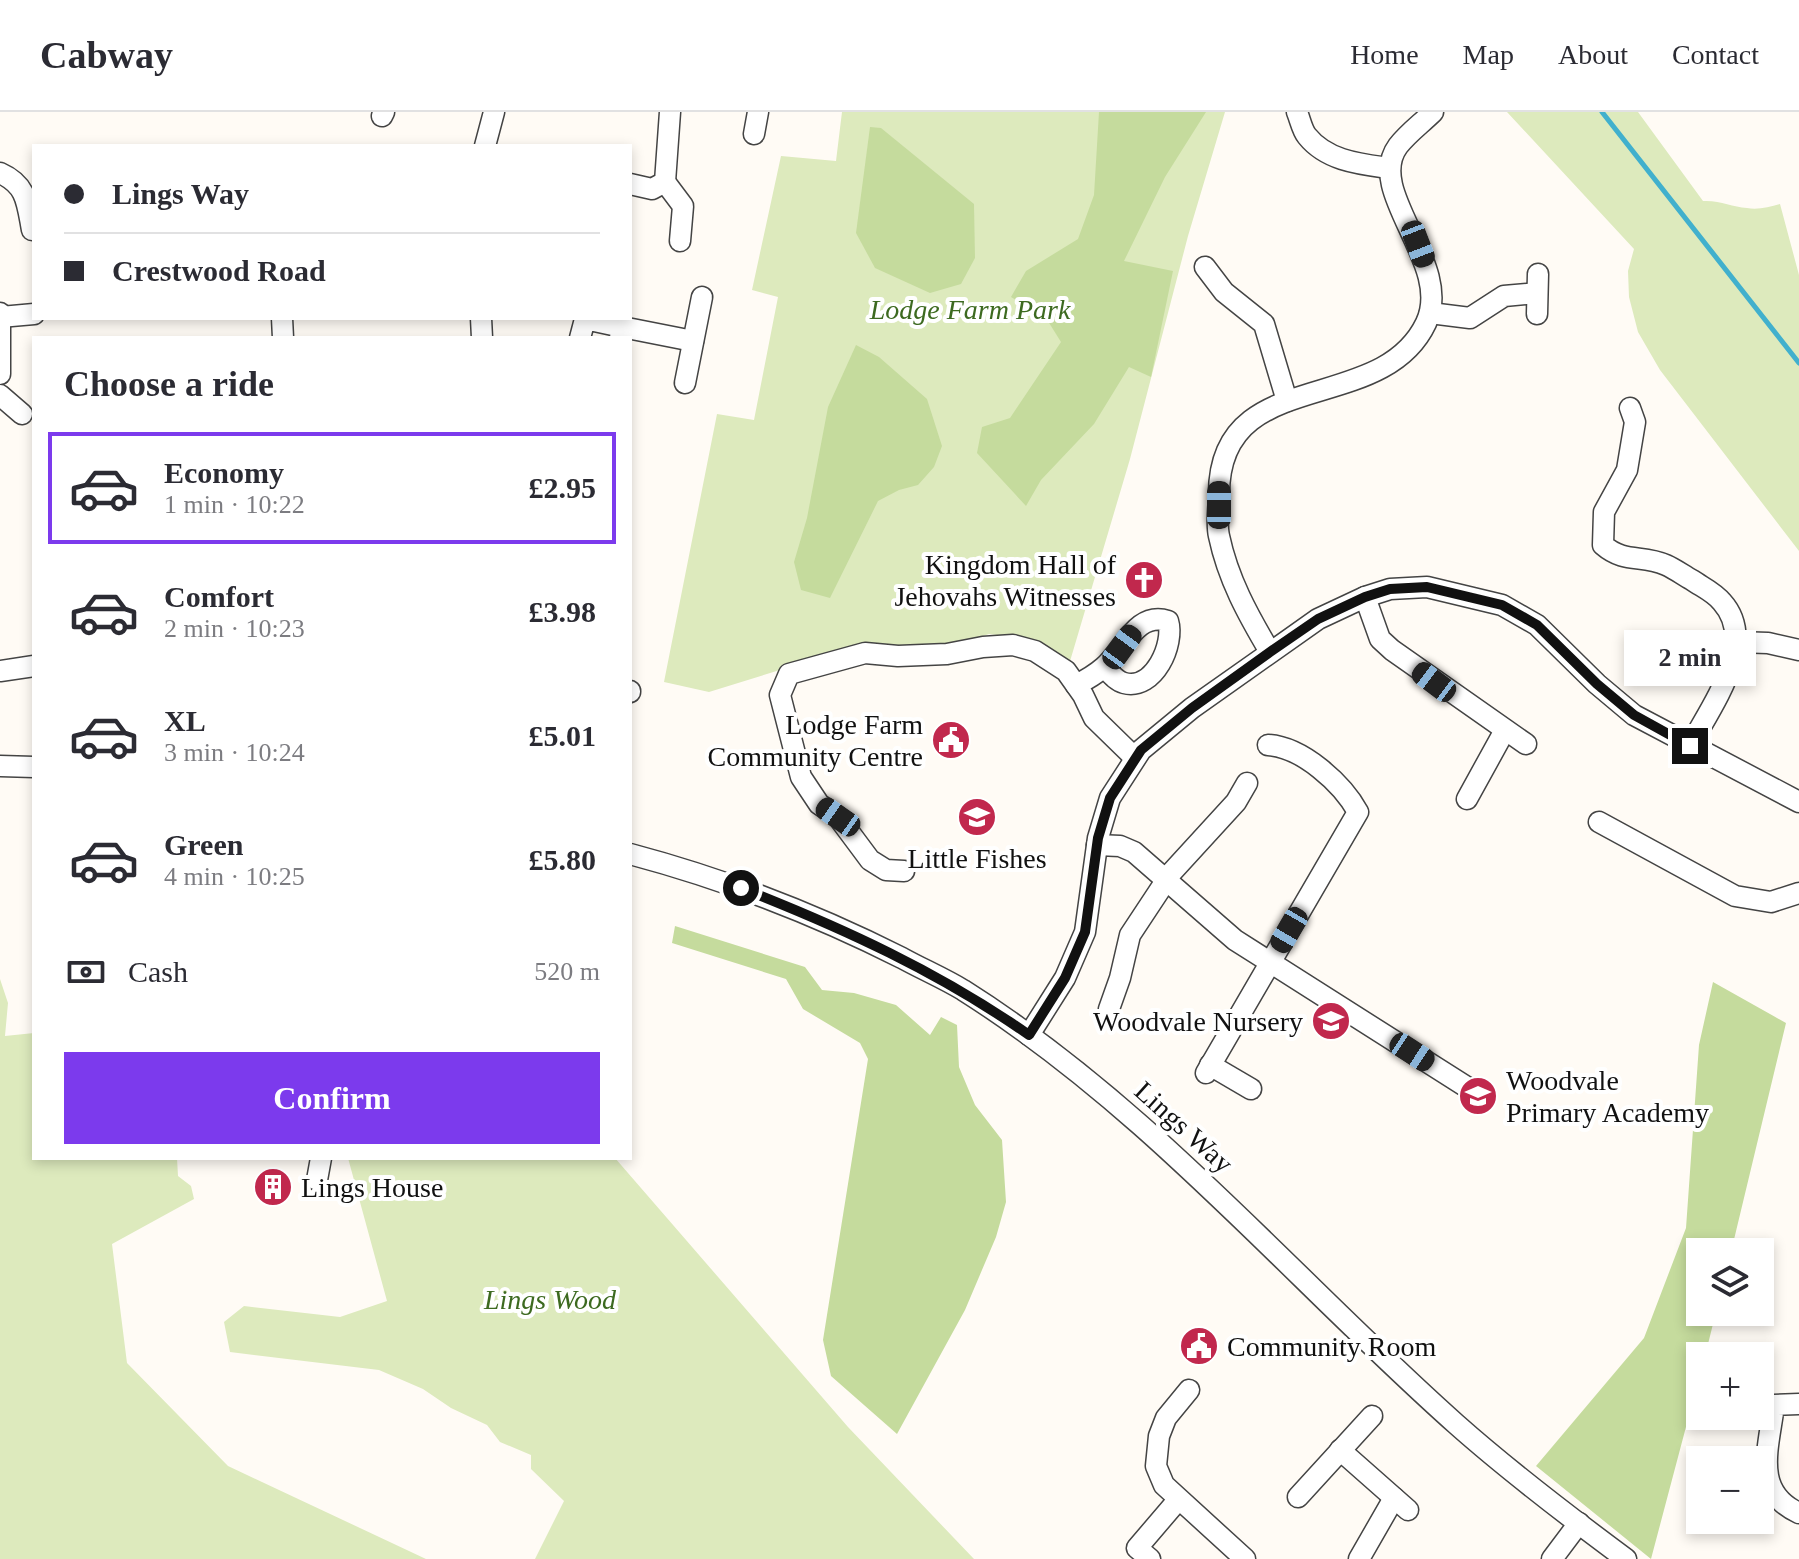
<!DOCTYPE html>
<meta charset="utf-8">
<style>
:root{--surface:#fff;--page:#f2f2f3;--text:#2b2b33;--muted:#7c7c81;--line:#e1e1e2;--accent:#7c3aed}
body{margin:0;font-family:Georgia,serif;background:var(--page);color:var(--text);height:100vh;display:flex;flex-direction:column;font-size:30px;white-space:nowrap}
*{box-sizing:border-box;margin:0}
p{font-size:26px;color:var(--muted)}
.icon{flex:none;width:44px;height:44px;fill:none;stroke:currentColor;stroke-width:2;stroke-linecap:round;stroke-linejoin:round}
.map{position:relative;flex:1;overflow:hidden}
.sheet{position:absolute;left:32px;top:224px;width:600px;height:824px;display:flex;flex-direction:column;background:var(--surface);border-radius:0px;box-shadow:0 4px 12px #0003}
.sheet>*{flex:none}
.guide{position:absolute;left:32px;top:32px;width:600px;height:176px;border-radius:0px;box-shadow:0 4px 12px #0003;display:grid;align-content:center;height:176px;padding:0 32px;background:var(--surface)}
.fabs{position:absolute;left:1686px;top:1126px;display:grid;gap:16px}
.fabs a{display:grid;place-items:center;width:88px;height:88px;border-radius:0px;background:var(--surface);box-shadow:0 4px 12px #0003;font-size:40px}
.end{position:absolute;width:36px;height:36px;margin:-18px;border:10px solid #111;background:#fff;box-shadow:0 0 0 4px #fff}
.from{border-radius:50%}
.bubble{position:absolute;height:56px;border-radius:0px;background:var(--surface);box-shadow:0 4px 12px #0003;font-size:26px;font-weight:700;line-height:56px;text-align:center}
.car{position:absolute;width:24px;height:48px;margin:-24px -12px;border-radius:10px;box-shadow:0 0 6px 2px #0007;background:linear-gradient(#222 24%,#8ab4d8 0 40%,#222 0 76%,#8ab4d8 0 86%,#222 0)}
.guide b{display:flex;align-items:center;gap:28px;height:76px;font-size:30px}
.guide b+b{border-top:2px solid var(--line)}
.guide i{width:20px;height:20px;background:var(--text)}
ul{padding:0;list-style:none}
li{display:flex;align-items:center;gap:24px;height:112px;margin:0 16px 12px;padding:0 16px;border:4px solid transparent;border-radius:0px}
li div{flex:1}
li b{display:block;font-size:30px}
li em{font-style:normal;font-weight:700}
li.on{border-color:var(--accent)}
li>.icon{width:72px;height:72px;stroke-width:1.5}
h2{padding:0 32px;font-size:36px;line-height:96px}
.pay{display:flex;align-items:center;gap:20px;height:88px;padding:0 32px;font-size:30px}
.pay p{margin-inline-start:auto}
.primary-button{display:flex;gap:16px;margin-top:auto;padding:16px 32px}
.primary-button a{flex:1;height:92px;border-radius:0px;background:var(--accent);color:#fff;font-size:32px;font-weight:700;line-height:92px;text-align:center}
header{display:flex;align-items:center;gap:48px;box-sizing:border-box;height:112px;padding:0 40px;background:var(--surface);border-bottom:2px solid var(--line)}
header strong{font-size:38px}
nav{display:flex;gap:44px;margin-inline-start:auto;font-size:28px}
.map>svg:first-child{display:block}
.green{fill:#ddeabd}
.forest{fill:#c5db9d}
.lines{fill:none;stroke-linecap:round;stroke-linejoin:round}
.stream{stroke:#41b0cd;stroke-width:5}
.minor-casing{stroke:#444;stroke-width:23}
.minor{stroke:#fff;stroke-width:20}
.route{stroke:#111;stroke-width:10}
.labels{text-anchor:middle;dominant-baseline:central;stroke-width:8;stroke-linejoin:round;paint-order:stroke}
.park-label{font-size:28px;font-style:italic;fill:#3d6a20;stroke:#fff}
.poi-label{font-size:28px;fill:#111;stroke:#fff;text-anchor:end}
.street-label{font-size:28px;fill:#111;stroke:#fff}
</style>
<header>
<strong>Cabway</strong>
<nav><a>Home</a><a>Map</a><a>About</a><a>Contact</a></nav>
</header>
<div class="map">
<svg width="1799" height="1447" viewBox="0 0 1799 1447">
<rect width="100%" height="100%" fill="#fffbf5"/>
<g class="green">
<path d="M842,0H1225L1188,124L1130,347L1068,556L1035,528L989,522L955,533L901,537L867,531L709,580L664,570L717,302L754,308L778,185L752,178L781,44L836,49Z"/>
<path d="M1507,0H1638L1703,89C1720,88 1732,95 1747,96C1758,98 1769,95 1780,92L1799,163V439L1660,258L1638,220L1629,185L1628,159L1634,137Z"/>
<path d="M0,867L8,891L5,924L34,921V1046H177L178,1064L191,1074L194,1087L112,1132L127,1251L228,1354L426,1447H0Z"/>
<path d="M348,1046H615L848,1315L974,1447H535L564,1389L531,1357V1343L500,1330L487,1313L451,1296L423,1277L379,1258L230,1240L224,1210L244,1194L340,1205L387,1189Z"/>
</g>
<g class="forest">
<path d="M1099,0H1206L1165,65L1124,149L1173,159L1151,265L1129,255L1094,312L1041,368L1026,394L977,341L982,315L1010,306L1061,230L1046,206L1011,185L1026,159L1078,127L1094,83Z"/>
<path d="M870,15L881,16L974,92L975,146L961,172L930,181L875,156L856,121Z"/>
<path d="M856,233L879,245L927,287L942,334L934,355L918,373L899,378L878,389L830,486L801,478L794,450L807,406L828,295Z"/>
<path d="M675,814L805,855L822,878L854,881L896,893L930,923L941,905L957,913L959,955L975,993L1002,1028L1006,1090L996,1125L965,1198L897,1322L831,1264L823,1228L868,947L860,931L803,897L786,867L672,831Z"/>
<path d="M1713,870L1786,911L1731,1140H1700V1200H1716L1705,1244H1700V1262L1651,1447L1536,1354L1644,1226L1686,1116L1699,933Z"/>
</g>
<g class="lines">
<path class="stream" d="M1602,0L1799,251"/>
<g class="minor-casing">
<g id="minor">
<path d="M1297,0C1300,7 1302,18 1307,24C1327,49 1360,52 1389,56"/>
<path d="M382,4L384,0"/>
<path d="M754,22L758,0"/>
<path d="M485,34L494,0"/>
<path d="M0,61C27,73 27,91 32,118H34"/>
<path d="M665,70L683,94L680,129"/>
<path d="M630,72L652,77L665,70L670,0"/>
<path d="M1205,155L1224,180L1264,212L1287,289"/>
<path d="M0,201V262"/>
<path d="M1430,201L1470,206L1504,184L1537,181"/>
<path d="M1537,202L1538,162"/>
<path d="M0,205L34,202"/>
<path d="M282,206L283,226"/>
<path d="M481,206L482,226"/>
<path d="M580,226L585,207L622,215"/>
<path d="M620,226L622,215L693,229"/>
<path d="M685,271L702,185"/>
<path d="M0,283L22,302"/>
<path d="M1630,296L1635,310L1627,358L1604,400L1603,433C1625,452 1642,442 1666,453C1675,457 1683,463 1692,468C1702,475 1714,480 1722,490C1759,531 1711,594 1690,634"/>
<path d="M1365,485L1380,527L1392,538L1526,632"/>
<path d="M1737,530L1768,531L1799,538"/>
<path d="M1270,540C1248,503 1228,467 1219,424C1216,411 1219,395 1219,382C1219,251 1381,306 1426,211C1454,152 1364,80 1398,34C1408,21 1422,11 1433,0"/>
<path d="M0,559L34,554"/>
<path d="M1076,573C1086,568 1096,562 1104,555C1124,538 1136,499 1168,509C1175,532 1154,579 1124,571C1116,569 1110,561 1104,555"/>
<path d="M630,580V579"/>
<path d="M0,654L34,655"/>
<path d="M1467,687L1505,618"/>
<path d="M1599,710L1735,784L1771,790L1799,781"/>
<path d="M1097,733L1120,734L1134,740L1235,828L1484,986"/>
<path d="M630,742C724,767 815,802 902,846C922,857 943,866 963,878C1150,996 1292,1166 1456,1312C1510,1360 1568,1404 1626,1447"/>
<path d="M904,759L886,758L870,748L838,705L819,692L801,665L780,583L789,562L865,541L898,544L947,542L983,535L1013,533L1035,539L1066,559L1083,583L1094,606L1135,646"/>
<path d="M1109,897L1120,866L1130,823L1171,761L1236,690L1247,671"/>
<path d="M1029,923L1065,866L1085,820L1098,726L1110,686L1141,638L1192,596L1318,507L1365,485L1390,477L1427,475L1502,493L1537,513L1597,572L1634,603L1799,690"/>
<path d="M1210,953L1251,977"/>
<path d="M1206,961L1358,700C1342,671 1302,635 1268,633"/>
<path d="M317,1068L321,1046"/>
<path d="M1189,1278L1166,1306L1159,1324L1156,1354L1164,1373L1245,1447"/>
<path d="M1799,1292L1774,1293C1769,1335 1752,1380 1799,1401"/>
<path d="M1340,1338L1408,1398"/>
<path d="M1298,1385L1372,1304"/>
<path d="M1150,1447L1137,1436L1178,1388"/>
<path d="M1359,1447L1394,1386"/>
<path d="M1552,1447L1579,1411"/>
</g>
</g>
<use href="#minor" class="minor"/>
</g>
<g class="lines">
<path class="route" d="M741,776C843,816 939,860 1029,923L1065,866L1085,820L1098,726L1110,686L1141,638L1192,596L1270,540L1318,507L1365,485L1390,477L1427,475L1502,493L1537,513L1597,572L1634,603L1690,634"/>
</g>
<defs>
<g id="church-disc" transform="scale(2)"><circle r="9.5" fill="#c1284d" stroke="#fff"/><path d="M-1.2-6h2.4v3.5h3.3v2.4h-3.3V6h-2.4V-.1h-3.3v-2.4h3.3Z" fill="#fff"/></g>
<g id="civic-disc" transform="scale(2)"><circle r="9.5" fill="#c1284d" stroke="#fff"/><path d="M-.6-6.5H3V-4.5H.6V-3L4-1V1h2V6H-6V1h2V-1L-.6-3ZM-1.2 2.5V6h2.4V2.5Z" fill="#fff"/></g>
<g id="school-disc" transform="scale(2)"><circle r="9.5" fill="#c1284d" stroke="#fff"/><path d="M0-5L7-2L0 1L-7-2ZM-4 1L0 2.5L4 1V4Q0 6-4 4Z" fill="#fff"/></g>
<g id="building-disc" transform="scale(2)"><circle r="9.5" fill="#c1284d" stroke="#fff"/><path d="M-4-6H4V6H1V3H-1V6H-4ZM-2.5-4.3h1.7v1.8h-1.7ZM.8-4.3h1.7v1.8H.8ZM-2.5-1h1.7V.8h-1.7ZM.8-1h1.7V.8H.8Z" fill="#fff"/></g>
</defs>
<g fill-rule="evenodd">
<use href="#church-disc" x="1144" y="468"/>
<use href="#civic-disc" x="951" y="628"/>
<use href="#school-disc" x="977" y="705"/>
<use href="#school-disc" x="1331" y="909"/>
<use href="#school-disc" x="1478" y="984"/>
<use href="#building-disc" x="273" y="1075"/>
<use href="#civic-disc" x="1199" y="1234"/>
</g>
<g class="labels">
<g class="park-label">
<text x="970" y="197">Lodge Farm Park</text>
<text x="550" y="1187">Lings Wood</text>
</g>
<g class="poi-label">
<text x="1116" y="452">Kingdom Hall of<tspan x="1116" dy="32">Jehovahs Witnesses</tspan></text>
<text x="923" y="612">Lodge Farm<tspan x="923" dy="32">Community Centre</tspan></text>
<text x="977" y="746" text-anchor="middle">Little Fishes</text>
<text x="1303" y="909">Woodvale Nursery</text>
<text x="1506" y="968" text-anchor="start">Woodvale<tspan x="1506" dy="32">Primary Academy</tspan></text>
<text x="301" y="1075" text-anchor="start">Lings House</text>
<text x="1227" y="1234" text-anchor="start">Community Room</text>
</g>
<g class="street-label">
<text transform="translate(1184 1015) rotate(42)">Lings Way</text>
</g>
</g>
</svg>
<div class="fabs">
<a><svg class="icon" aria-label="layers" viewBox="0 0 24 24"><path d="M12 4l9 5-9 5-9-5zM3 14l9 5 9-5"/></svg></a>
<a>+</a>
<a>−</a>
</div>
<i class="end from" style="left:741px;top:776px"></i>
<i class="end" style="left:1690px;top:634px"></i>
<div class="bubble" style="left:1624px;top:518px;width:132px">2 min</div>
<i class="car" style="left:1418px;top:132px;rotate:159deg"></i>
<i class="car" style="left:1219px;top:393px;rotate:0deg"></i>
<i class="car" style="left:1122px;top:535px;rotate:36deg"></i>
<i class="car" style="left:1434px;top:570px;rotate:307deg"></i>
<i class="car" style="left:838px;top:705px;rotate:305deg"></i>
<i class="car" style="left:1289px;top:818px;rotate:210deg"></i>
<i class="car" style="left:1412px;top:940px;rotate:123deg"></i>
<div class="guide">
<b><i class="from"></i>Lings Way</b>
<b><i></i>Crestwood Road</b>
</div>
<section class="sheet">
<h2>Choose a ride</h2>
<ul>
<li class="on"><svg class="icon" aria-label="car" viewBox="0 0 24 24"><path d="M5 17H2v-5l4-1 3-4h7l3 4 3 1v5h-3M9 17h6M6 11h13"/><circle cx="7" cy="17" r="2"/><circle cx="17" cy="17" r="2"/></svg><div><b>Economy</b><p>1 min · 10:22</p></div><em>£2.95</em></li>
<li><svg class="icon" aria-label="car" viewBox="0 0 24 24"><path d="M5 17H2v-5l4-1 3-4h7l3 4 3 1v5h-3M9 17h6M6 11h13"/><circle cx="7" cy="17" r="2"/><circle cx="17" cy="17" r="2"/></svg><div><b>Comfort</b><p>2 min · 10:23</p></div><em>£3.98</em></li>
<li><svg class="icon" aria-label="car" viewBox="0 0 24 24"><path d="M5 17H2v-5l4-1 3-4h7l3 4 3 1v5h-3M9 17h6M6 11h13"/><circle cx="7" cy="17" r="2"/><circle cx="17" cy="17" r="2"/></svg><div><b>XL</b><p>3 min · 10:24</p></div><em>£5.01</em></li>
<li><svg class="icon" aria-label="car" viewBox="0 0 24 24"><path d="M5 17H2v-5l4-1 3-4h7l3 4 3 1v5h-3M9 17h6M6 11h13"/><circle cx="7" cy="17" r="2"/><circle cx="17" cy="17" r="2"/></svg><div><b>Green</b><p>4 min · 10:25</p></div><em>£5.80</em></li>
</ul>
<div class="pay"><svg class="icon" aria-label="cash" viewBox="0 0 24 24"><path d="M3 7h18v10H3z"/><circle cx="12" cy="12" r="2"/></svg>Cash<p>520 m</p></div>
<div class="primary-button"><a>Confirm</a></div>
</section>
</div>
